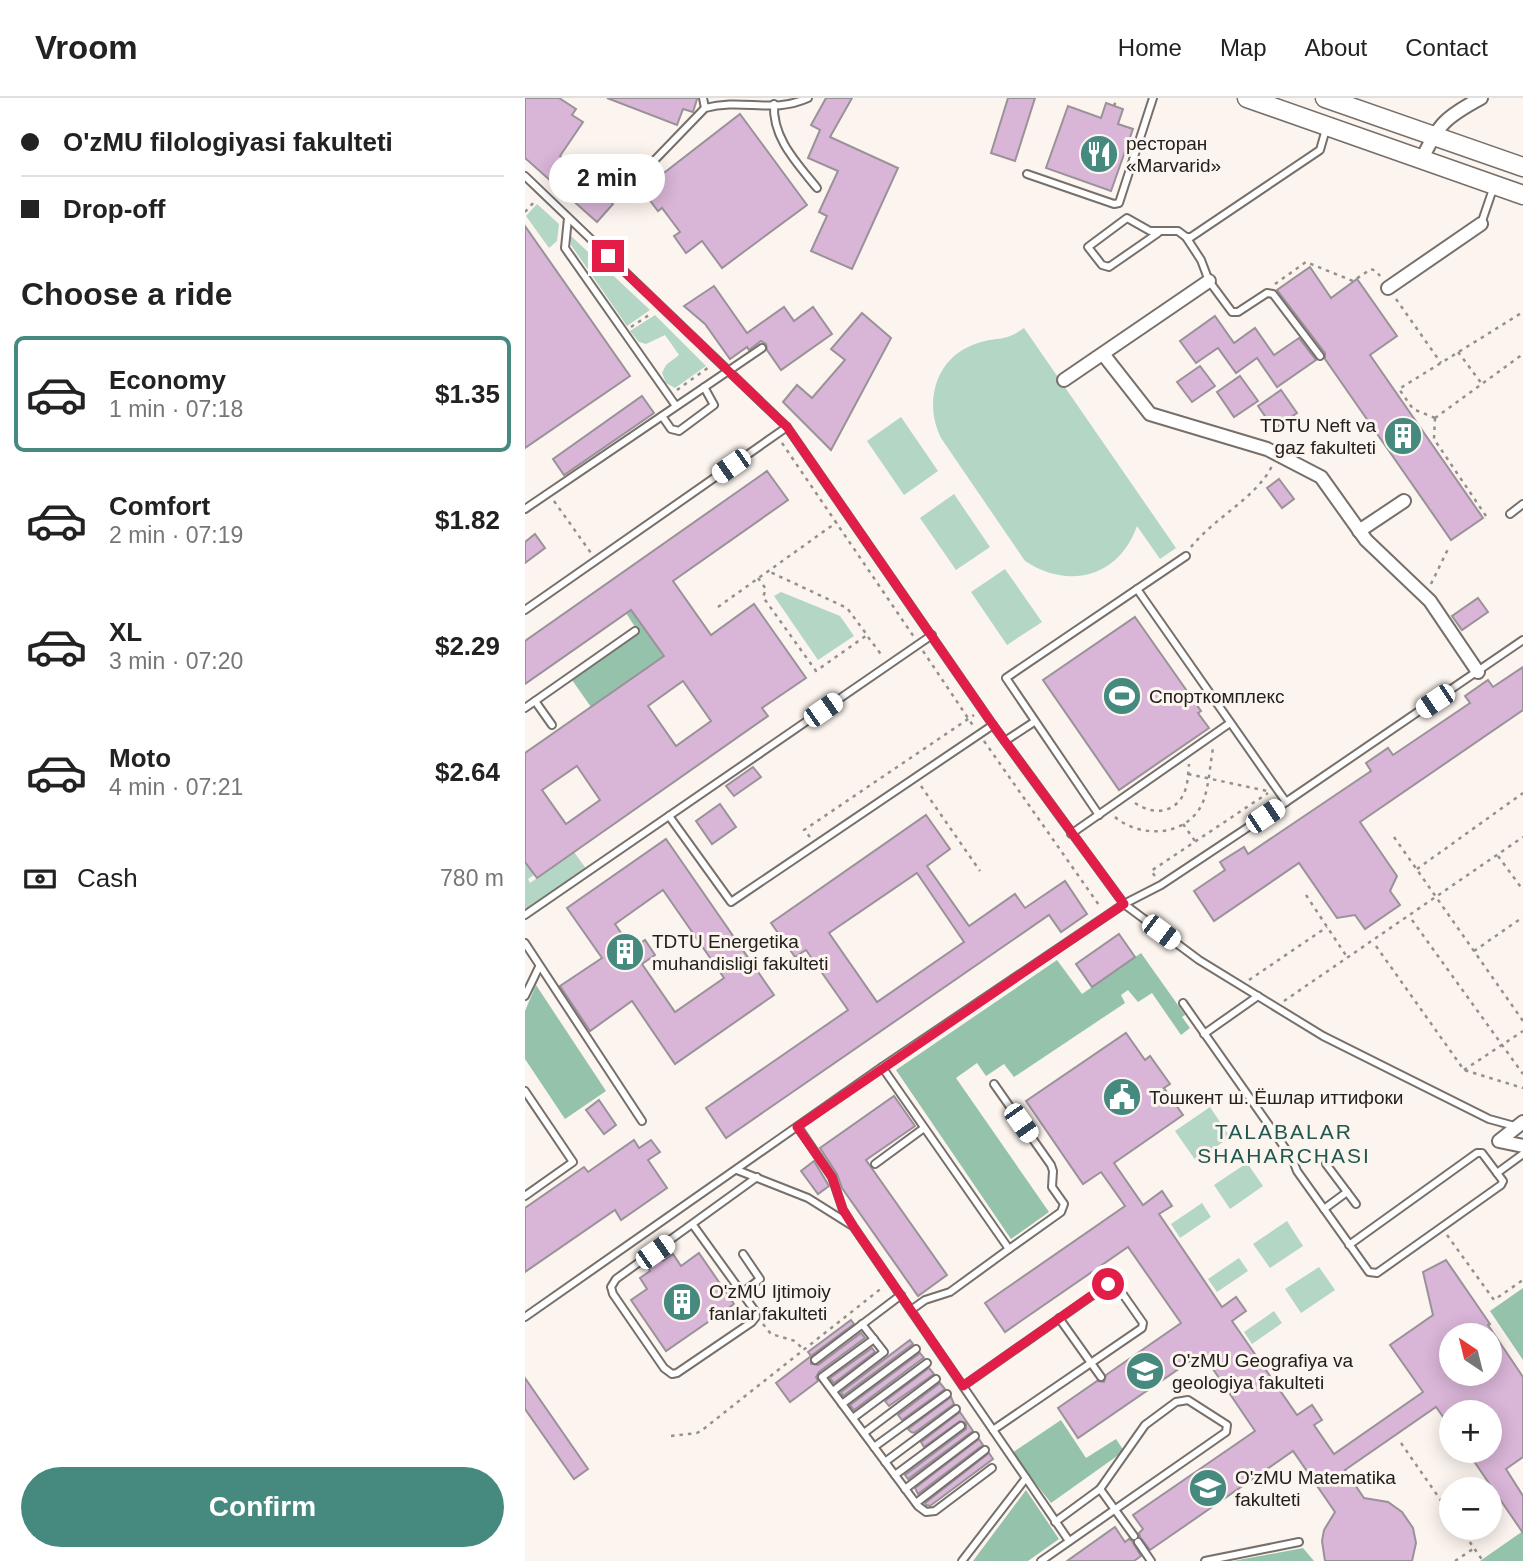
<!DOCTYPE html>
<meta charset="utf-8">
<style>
:root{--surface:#fff;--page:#f6f6f6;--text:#222;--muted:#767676;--line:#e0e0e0;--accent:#468a7f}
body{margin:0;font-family:Helvetica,sans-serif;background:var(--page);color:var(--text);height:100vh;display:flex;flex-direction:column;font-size:26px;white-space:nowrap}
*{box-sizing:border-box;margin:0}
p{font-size:23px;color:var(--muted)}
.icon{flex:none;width:38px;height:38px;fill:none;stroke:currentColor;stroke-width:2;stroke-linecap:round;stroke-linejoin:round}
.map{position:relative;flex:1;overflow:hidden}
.panel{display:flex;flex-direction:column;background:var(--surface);width:525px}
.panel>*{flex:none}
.hud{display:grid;align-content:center;height:154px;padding:0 21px;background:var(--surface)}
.needle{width:46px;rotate:325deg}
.controls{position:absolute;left:914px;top:1225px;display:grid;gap:14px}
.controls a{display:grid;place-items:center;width:63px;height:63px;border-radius:50%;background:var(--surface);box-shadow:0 4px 18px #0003;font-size:35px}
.end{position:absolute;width:32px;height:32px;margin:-16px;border:9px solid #e11d48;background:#fff;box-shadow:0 0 0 4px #fff}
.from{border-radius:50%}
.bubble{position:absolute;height:49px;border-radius:24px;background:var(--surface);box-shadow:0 4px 18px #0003;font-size:23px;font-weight:600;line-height:49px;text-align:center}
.car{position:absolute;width:21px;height:42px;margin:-21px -10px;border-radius:9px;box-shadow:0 0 5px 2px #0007;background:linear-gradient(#fff 24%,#345 0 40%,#fff 0 76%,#345 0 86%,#fff 0)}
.hud b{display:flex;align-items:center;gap:24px;height:66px;font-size:26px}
.hud b+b{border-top:2px solid var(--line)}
.hud i{width:18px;height:18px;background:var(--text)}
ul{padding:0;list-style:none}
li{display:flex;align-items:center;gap:21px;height:116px;margin:0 14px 10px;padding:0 7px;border:4px solid transparent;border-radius:10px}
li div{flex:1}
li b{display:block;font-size:26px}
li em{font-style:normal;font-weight:600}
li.current{border-color:var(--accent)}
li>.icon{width:63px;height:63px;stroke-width:1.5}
h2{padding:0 21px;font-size:32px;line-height:84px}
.pay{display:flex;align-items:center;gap:18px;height:77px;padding:0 21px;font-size:26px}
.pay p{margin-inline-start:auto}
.button{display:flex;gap:14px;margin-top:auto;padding:14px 21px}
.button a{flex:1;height:80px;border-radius:42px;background:var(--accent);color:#fff;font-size:28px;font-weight:600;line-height:80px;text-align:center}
header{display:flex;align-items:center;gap:42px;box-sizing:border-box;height:98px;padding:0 35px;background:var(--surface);border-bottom:2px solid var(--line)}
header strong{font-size:33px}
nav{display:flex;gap:38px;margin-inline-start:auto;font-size:24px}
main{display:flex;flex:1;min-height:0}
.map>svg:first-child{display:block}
.green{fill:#b4d6c4}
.forest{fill:#94c2aa}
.building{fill:#d9b5d7;stroke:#999399;stroke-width:2;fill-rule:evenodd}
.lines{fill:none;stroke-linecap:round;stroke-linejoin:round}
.lane-casing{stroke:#766f6a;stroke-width:10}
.street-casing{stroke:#766f6a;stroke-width:16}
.secondary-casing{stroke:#766f6a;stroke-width:21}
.path{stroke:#96908c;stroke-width:2.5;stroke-dasharray:3.5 5;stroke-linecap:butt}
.lane{stroke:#fff;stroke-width:6}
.street{stroke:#fff;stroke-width:12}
.secondary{stroke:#fff;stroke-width:18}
.route{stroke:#e11d48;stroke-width:9}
.labels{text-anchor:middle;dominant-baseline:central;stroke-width:6;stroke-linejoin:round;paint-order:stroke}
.poi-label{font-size:19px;fill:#23201e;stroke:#fcf4ee;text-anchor:start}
.neighbourhood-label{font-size:21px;letter-spacing:2px;fill:#20574f;stroke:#fcf4ee}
</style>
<header>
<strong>Vroom</strong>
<nav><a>Home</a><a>Map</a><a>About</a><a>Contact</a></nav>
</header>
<main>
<section class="panel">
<div class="hud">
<b><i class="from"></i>O'zMU filologiyasi fakulteti</b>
<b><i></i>Drop-off</b>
</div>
<h2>Choose a ride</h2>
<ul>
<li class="current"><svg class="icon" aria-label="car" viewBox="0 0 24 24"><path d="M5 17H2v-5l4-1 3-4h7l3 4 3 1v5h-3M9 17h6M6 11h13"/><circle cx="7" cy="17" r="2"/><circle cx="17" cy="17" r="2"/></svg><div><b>Economy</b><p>1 min · 07:18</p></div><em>$1.35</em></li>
<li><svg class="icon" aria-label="car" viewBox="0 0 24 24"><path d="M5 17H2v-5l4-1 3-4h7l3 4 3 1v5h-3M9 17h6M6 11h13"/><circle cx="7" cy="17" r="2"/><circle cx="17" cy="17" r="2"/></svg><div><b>Comfort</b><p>2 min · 07:19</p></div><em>$1.82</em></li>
<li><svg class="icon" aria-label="car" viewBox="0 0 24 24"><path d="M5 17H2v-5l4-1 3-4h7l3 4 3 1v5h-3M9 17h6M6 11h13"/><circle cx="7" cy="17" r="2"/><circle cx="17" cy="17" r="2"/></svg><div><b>XL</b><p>3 min · 07:20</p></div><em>$2.29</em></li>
<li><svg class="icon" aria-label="car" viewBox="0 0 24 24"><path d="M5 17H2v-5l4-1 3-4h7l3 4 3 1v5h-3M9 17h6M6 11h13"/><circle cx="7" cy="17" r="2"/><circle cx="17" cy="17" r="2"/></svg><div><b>Moto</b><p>4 min · 07:21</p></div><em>$2.64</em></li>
</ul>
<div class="pay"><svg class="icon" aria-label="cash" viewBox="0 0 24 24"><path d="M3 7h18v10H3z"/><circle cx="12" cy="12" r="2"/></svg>Cash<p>780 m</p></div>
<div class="button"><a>Confirm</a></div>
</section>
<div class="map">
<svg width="998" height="1463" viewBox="0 0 998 1463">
<rect width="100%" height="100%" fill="#fcf4ee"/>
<g class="green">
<path d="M12,106L34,126L32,143L24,150L1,118Z"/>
<path d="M46,138L125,212L102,228L46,147Z"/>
<path d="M130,217L181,268L150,290L141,285L137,275L141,267L154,257L140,237L121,246L114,244L105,233Z"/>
<path d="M499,230L651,450L635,461L612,428C594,479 544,492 500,463L416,340C398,303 411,258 453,245C474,238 478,245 499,230Z"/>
<path d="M376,319L413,373L379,397L342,343Z"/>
<path d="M429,396L465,449L431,472L395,420Z"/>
<path d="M480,471L517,524L482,547L446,494Z"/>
<path d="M256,494L315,518L329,538L293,562L249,498Z"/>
<path d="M49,754L62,772L0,815V764L9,777L3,781L5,785Z"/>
<path d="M685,1009L705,1039L671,1063L650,1033Z"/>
<path d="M722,1065L738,1088L705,1111L689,1087Z"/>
<path d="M677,1105L686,1119L655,1140L646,1126Z"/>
<path d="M762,1123L778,1148L745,1170L728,1146Z"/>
<path d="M714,1160L723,1173L692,1194L683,1181Z"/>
<path d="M794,1169L810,1192L776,1215L760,1191Z"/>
<path d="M749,1213L757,1225L727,1246L719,1234Z"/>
</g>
<g class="forest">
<path d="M106,512L139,558L66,609L47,582L114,535L101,515Z"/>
<path d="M616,855L660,917L657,919L665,930L656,937L627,895L613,904L603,892L596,897L600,905L489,979L479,966L461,978L452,965L431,980L524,1114L486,1141L371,972L532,862L557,896Z"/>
<path d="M11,887L81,993L40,1021L0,961V913Z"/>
<path d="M998,1190V1262L965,1213Z"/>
<path d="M536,1322L561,1360L591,1341L599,1353L526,1405L487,1355Z"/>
<path d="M501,1392L534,1441L503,1463H448Z"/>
<path d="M998,1433V1463H955Z"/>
<path d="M778,1450L789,1463H708Z"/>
</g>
<g class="building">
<path d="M0,0H34L51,11L47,17L58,24L35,58L88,106L72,124L0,60Z"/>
<path d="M82,0H172V1L168,14L158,11L152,27Z"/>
<path d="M301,0H327L305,39L373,70L327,171L286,153L302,118L294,114L313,73L283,60L295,32L286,27Z"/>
<path d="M483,0H510L490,63L466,55Z"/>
<path d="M581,5L598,11L593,26L608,31L586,93L521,70L543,8L576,20Z"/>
<path d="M215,16L282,107L197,170L177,143L161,155L149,138L155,134L137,110L133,113L117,92Z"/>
<path d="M0,128L105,278L0,350Z"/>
<path d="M785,169L806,200L832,181L872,238L845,257L958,420L926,442L800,261V255L752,192Z"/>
<path d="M189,188L222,235L259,209L269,223L288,209L307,236L256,272L242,252L241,246L236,243L224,252L222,249L205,261L180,226L159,208Z"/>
<path d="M337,215L366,240L306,352L258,304L272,287L287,300L320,262L306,251Z"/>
<path d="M690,218L709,245L730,230L749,257L774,240L791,262L752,289L732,260L711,275L693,250L671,265L655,243Z"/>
<path d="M675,268L690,288L667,304L652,284Z"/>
<path d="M715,278L733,303L709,319L692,294Z"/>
<path d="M756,292L772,315L749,331L733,308Z"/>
<path d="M117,298L129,315L39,377L28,361Z"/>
<path d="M242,373L263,402L148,483L186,537L229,506L281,580L237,610L243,618L12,780L0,764V655L139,558L106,512L0,586V543ZM158,583L186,623L151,648L123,608ZM52,668L75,702L41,726L17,692Z"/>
<path d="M754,381L769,401L757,410L742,390Z"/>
<path d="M10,436L20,450L0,465V444Z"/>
<path d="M953,500L963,514L937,532L927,518Z"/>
<path d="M610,519L676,613L673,615L684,630L594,692L518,582Z"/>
<path d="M998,569V612L835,724L872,778L865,793L875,807L840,831L830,817L812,820L774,765L689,823L669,793L700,772L695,764L719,749L723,756L846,673L841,665L863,650L868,657L945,605L940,598L963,582L968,589Z"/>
<path d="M228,669L236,679L209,698L201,688Z"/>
<path d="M195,706L211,729L187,746L171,723Z"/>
<path d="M401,717L425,751L402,768L444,828L490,796L500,810L540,783L562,816L536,834L524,817L201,1040L181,1010L323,912L281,852L270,859L246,825ZM392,775L439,844L352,904L304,835Z"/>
<path d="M141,741L249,897L150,966L107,903L65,933L35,888L77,860L42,810ZM138,792L199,880L150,914L117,866L130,857L120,842L107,851L90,826Z"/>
<path d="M594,836L610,859L567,889L551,866Z"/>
<path d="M601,935L620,962L625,958L645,986L639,990L658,1017L589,1065L618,1107L637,1093L647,1108L634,1116L697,1209L711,1199L721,1213L707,1223L772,1317L787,1307L797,1322L789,1327L809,1356L898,1294L865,1247L908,1217L898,1174L921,1162L965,1226L963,1227L998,1279V1359L981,1371L998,1398V1435L942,1353H964V1314H926V1330L911,1309L820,1372L839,1400L863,1404L877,1414L888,1430L891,1445L887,1463H800L797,1443L799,1432L810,1414L768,1353L625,1452L615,1439L614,1435L618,1431L608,1417L730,1333L677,1255L553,1340L533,1310L572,1283L579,1284L581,1277L656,1225L603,1149L480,1234L460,1205L600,1108L576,1074L558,1086L501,1003ZM926,1237H964V1276H926Z"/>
<path d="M369,998L390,1028L341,1062L422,1177L393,1198L317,1090L312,1076L295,1050Z"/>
<path d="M74,1002L91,1027L79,1036L61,1012Z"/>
<path d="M109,1042L114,1050L126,1042L135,1054L123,1062L142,1090L96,1122L90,1112L0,1174V1110L59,1069L63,1074Z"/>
<path d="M289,1063L304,1088L293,1096L276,1073Z"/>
<path d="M174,1155L209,1206L141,1253L106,1202L122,1191L115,1180L125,1173L121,1166L133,1157L138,1163L148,1156L156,1168Z"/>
<path d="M326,1222L329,1226L286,1258V1266L293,1267L336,1235L340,1240L294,1274L291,1279L293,1283L265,1304L251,1285L286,1258L283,1254Z"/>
<path d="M385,1242L388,1246L318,1298L316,1294Z"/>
<path d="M347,1250L350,1254L309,1285L305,1280Z"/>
<path d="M395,1255L399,1260L397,1261L329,1312L325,1307Z"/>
<path d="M404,1270L409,1276L364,1308L360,1303Z"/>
<path d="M0,1280L63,1371L49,1381L0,1311Z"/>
<path d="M415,1285L420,1291L377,1322L373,1317Z"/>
<path d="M426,1299L429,1306L389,1335L386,1334L383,1331Z"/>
<path d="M435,1314L448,1333L383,1381L380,1377L441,1331V1325L435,1323L399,1349L396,1344Z"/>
<path d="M454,1341L458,1347L393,1396L390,1390Z"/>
<path d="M464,1355L468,1361L405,1408L401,1407L400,1405Z"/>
<path d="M590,1429L600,1444L604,1441L607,1443L616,1458L609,1463H542Z"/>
</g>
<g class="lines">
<g class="lane-casing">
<g id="lane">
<path d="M178,0L180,10"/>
<path d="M249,6C247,40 272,65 292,90"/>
<path d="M502,76L589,106L594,105L628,0"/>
<path d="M0,78L262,329L468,627L599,806L674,862L798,938L964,1021L993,1029"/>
<path d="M94,99L180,10C218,0 248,16 283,0"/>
<path d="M43,120L40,150L151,308"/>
<path d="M956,126L969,88"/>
<path d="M633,135L584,169L577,167L563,149L602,120L625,133H653L661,139H666L795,52L801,31"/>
<path d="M661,139L676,162L684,183L707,214H713L742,195L748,196L795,258"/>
<path d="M179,289L189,307L154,333L146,331L137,318L237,250"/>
<path d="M0,411L137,318"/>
<path d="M985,416L998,406"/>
<path d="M0,512L262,329"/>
<path d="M10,603L27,627"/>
<path d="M0,610L110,533"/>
<path d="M480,643L509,624"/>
<path d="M761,704L998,542"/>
<path d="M574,717L481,580L661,458"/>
<path d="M144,718L206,804L468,627"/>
<path d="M546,736L705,625"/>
<path d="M0,817L407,537"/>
<path d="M0,845L117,1023"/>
<path d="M0,898L14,869"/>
<path d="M658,905L767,1060L772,1073L844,1174L852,1175L976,1087L978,1083L957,1055H952L824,1147"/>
<path d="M679,936L733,898"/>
<path d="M357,969L484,1151L425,1194L400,1202L386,1212"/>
<path d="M469,986L526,1067L528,1073L527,1089L539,1106L536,1114L484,1151"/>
<path d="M0,993L48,1064L0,1098"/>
<path d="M273,1029L307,1079L318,1112L328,1128L501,1380L437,1463"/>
<path d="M350,1066L399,1030"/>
<path d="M801,1066L831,1106"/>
<path d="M212,1072L283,1100L326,1127"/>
<path d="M972,1075L998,1056"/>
<path d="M799,1111L822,1094"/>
<path d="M168,1127L230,1213L231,1219L227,1224L152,1275L147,1276L139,1270L88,1196L86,1189L91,1181L232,1079"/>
<path d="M217,1195L235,1181L218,1156"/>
<path d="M0,1219L357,969L599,806L636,787L761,704L612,491"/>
<path d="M534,1220L576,1279"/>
<path d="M349,1241L297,1279L393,1408L401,1414L410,1413L467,1370"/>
<path d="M290,1262L376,1197"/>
<path d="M438,1288L585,1185H590L618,1225L617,1230L468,1332"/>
<path d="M308,1293L359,1254L337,1226"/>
<path d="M317,1306L391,1251"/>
<path d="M328,1320L402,1265"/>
<path d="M339,1335L411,1281"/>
<path d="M349,1349L422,1296"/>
<path d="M360,1364L431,1311"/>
<path d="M370,1377L436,1328"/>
<path d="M501,1380L544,1443"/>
<path d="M380,1391L450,1338"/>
<path d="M575,1391L609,1438"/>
<path d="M391,1405L460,1352"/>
<path d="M613,1444L626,1463"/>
<path d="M516,1463L701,1334L702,1327L663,1302L651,1304L620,1327L575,1391L530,1424"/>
<path d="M680,1463L774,1444"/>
</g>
</g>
<g class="street-casing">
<g id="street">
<path d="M897,61C914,25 921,19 956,0"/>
<path d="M863,190L956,126"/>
<path d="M578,256L625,316L742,351L796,379L841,442L905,503L953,574"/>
<path d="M539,282L684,183"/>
<path d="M834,433L879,403"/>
<path d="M998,1024L974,1043L998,1048"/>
</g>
</g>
<g class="secondary-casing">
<g id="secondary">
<path d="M722,0L998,97"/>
<path d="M800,0L998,69"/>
</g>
</g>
<g class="path">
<path d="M589,8L592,0"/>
<path d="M0,114L10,103"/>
<path d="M750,186L781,164L828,183L846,171L851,173L855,178"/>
<path d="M871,201L916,265"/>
<path d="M106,229L127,215"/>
<path d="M933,254L957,286"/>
<path d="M152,292L184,269"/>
<path d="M910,320L888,311L874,291L998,214"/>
<path d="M910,320L909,341L961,418"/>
<path d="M910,320L998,256"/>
<path d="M257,345L389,539"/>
<path d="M29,403L66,455"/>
<path d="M666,449C690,419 731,400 747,368"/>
<path d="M233,480L241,491L238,499L291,573L342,537L322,510L243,473"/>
<path d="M906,486L923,451"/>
<path d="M193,509L312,424"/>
<path d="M343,539L358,559"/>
<path d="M398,553L449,629"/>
<path d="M459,643L576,810"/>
<path d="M663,676L742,693"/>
<path d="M396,688L455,773"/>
<path d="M610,705C627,717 650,716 659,695C663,687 663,676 664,666"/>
<path d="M590,719C616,741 663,739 678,704C684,688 685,667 688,650"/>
<path d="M658,726L670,743"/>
<path d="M285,739L279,732L449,617"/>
<path d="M869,739L998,923"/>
<path d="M973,758L998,792"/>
<path d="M892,771L998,695"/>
<path d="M630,778L626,773L743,695"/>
<path d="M781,797L822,859"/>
<path d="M887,822L998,976"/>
<path d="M851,848L939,972L998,990"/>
<path d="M949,853L998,819"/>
<path d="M724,882L802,829"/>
<path d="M759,903L998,739"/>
<path d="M939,972L998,933"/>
<path d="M922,1137L969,1202L998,1182"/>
<path d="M238,1226L246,1236L270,1243L278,1251"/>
<path d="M146,1338L172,1335L176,1333L358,1189"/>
<path d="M876,1345L926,1417"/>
<path d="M935,1430L958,1463"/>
<path d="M930,1463L948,1451"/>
</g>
<use href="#lane" class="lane"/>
<use href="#street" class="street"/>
<use href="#secondary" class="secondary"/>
</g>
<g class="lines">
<path class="route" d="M83,158L262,329L468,627L599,806L272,1029L307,1079L318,1112L328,1128L438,1288L583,1186"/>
</g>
<defs>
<g id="restaurant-disc" transform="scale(2.0125)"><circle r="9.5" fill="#468a7f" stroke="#fcf4ee"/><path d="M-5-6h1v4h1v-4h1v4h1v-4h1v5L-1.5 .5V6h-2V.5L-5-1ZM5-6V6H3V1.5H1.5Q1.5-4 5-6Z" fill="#fff"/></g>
<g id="building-disc" transform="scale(2.0125)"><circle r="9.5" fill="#468a7f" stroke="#fcf4ee"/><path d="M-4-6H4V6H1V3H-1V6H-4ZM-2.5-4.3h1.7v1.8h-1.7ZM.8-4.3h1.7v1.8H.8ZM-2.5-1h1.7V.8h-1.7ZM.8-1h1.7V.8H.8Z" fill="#fff"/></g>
<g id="stadium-disc" transform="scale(2.0125)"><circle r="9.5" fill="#468a7f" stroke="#fcf4ee"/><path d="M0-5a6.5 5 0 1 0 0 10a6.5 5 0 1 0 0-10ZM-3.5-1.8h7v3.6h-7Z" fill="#fff"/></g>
<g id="civic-disc" transform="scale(2.0125)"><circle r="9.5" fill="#468a7f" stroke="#fcf4ee"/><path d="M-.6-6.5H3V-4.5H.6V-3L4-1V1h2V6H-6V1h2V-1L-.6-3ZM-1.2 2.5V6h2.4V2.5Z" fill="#fff"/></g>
<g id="university-disc" transform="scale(2.0125)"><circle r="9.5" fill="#468a7f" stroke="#fcf4ee"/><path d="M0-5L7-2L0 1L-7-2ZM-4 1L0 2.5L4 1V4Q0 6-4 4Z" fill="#fff"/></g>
</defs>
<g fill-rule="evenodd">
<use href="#restaurant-disc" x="574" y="56"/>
<use href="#building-disc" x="878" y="338"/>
<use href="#stadium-disc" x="597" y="598"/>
<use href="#building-disc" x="100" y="854"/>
<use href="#civic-disc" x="597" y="999"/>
<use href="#building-disc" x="157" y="1204"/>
<use href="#university-disc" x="620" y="1273"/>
<use href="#university-disc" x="683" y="1390"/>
</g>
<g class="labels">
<g class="poi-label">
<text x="601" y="45">ресторан<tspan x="601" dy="22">«Marvarid»</tspan></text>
<text x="851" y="327" text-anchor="end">TDTU Neft va<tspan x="851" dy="22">gaz fakulteti</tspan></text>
<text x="624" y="598">Спорткомплекс</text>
<text x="127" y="843">TDTU Energetika<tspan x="127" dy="22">muhandisligi fakulteti</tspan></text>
<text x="624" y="999">Тошкент ш. Ёшлар иттифоки</text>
<text x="184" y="1193">O'zMU Ijtimoiy<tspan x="184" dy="22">fanlar fakulteti</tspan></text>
<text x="647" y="1262">O'zMU Geografiya va<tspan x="647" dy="22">geologiya fakulteti</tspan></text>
<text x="710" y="1379">O'zMU Matematika<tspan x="710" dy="22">fakulteti</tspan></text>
</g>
<g class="neighbourhood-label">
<text x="759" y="1033">TALABALAR<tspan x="759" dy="24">SHAHARCHASI</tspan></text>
</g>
</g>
</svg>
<div class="controls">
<a><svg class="needle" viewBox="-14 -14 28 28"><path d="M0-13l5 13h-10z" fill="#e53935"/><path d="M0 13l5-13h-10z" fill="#767676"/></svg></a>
<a>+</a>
<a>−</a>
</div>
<i class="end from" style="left:583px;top:1186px"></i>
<i class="end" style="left:83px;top:158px"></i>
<div class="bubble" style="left:24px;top:56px;width:116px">2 min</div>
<i class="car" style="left:206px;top:368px;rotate:235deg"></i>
<i class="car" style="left:910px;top:603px;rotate:236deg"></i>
<i class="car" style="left:298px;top:612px;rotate:55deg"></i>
<i class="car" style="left:740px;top:718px;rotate:56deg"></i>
<i class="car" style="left:636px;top:834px;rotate:127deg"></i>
<i class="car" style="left:496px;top:1025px;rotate:145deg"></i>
<i class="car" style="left:130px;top:1154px;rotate:55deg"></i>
</div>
</main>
